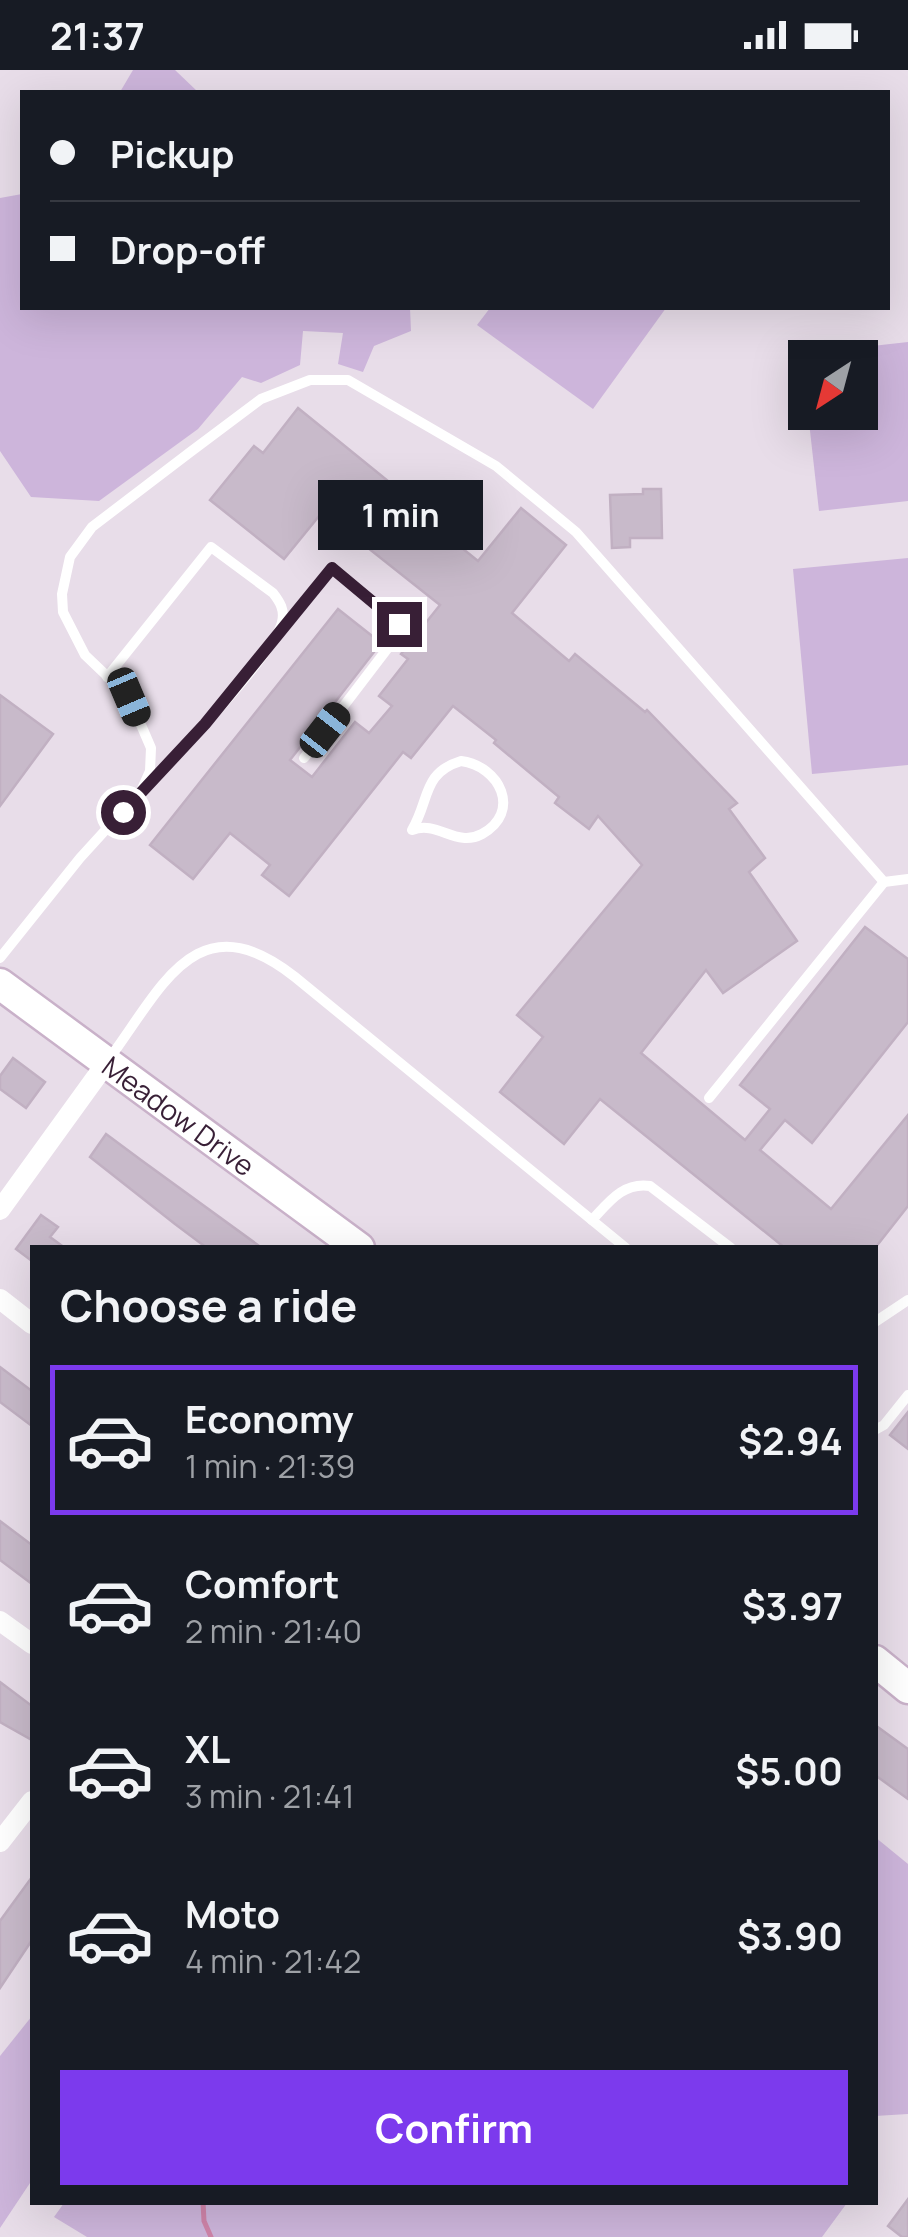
<!DOCTYPE html>
<meta charset="utf-8">
<style>
:root{--surface:#171b24;--page:#242831;--text:#f1f3f6;--muted:#9ea1a6;--line:#363941;--accent:#7c3aed}
body{margin:0;font-family:Manrope,sans-serif;background:var(--page);color:var(--text);height:100vh;display:flex;flex-direction:column;font-size:38px;white-space:nowrap}
*{box-sizing:border-box;margin:0}
p{font-size:32px;color:var(--muted)}
.icon{flex:none;width:55px;height:55px;fill:none;stroke:currentColor;stroke-width:2;stroke-linecap:round;stroke-linejoin:round}
.map{position:relative;flex:1;overflow:hidden}
.details{position:absolute;left:30px;top:1175px;width:848px;height:960px;display:flex;flex-direction:column;background:var(--surface);border-radius:0px;box-shadow:0 10px 40px #0002}
.details>*{flex:none}
.hud{position:absolute;left:20px;top:20px;width:870px;height:220px;border-radius:0px;box-shadow:0 10px 40px #0002;display:grid;align-content:center;height:220px;padding:0 30px;background:var(--surface)}
.needle{width:65px;rotate:216deg}
.buttons{position:absolute;left:788px;top:270px;display:grid;gap:20px}
.buttons a{display:grid;place-items:center;width:90px;height:90px;border-radius:0px;background:var(--surface);box-shadow:0 10px 40px #0002;font-size:50px}
.end{position:absolute;width:45px;height:45px;margin:-22px;border:12px solid #381f36;background:#fff;box-shadow:0 0 0 5px #fff}
.from{border-radius:50%}
.bubble{position:absolute;height:70px;border-radius:0px;background:var(--surface);box-shadow:0 10px 40px #0002;font-size:32px;font-weight:700;line-height:70px;text-align:center}
.car{position:absolute;width:30px;height:60px;margin:-30px -15px;border-radius:12px;box-shadow:0 0 8px 2px #0007;background:linear-gradient(#222 24%,#8ab4d8 0 40%,#222 0 76%,#8ab4d8 0 86%,#222 0)}
.hud b{display:flex;align-items:center;gap:35px;height:95px;font-size:38px}
.hud b+b{border-top:2px solid var(--line)}
.hud i{width:25px;height:25px;background:var(--text)}
ul{padding:0;list-style:none}
li{display:flex;align-items:center;gap:30px;height:150px;margin:0 20px 15px;padding:0 10px;border:5px solid transparent;border-radius:0px}
li div{flex:1}
li b{display:block;font-size:38px}
li em{font-style:normal;font-weight:700}
li.current{border-color:var(--accent)}
li>.icon{width:90px;height:90px;stroke-width:1.5}
h2{padding:0 30px;font-size:45px;line-height:120px}
.action{display:flex;gap:20px;margin-top:auto;padding:20px 30px}
.action a{flex:1;height:115px;border-radius:0px;background:var(--accent);color:#fff;font-size:40px;font-weight:700;line-height:115px;text-align:center}
.status{display:flex;justify-content:space-between;align-items:center;height:70px;padding:0 50px;background:var(--surface);direction:ltr}
.status svg{height:28px;fill:currentColor}
.map>svg:first-child{display:block}
.green{fill:#cdb5db}
.lines{fill:none;stroke-linecap:round;stroke-linejoin:round}
.stream{stroke:#cf84a9;stroke-width:5}
.building{fill:#c8baca;stroke:#c1b0c2;stroke-width:2.5}
.secondary-casing{stroke:#c9b1c9;stroke-width:35}
.lane{stroke:#fff;stroke-width:10}
.street{stroke:#fff;stroke-width:20}
.secondary{stroke:#fff;stroke-width:30}
.route{stroke:#381f36;stroke-width:12}
.labels{text-anchor:middle;dominant-baseline:central;stroke-width:8;stroke-linejoin:round;paint-order:stroke}
.street-label{font-size:28px;fill:#381f36;stroke:#f5edf6}
</style>
<div class="status"><b>21:37</b><svg viewBox="0 0 49 12"><path d="M0 12V9h3v3zM5 12V6h3v6zM10 12V3h3v9zM15 12V0h3v12zM26 1h20v11H26zM47 4h2v5h-2z"/></svg></div>
<div class="map">
<svg width="908" height="2167" viewBox="0 0 908 2167">
<rect width="100%" height="100%" fill="#e8dde9"/>
<g class="green">
<path d="M133,0H175L198,22H120Z"/>
<path d="M22,124V238H410L411,261L374,276L363,302L338,294L343,263L303,261L300,295L261,313L242,307L198,359L99,431L31,427L0,381V128Z"/>
<path d="M490,238H666L593,339L477,255Z"/>
<path d="M908,272V431L819,441L808,343L860,342V288H805V315L801,284Z"/>
<path d="M908,488V695L812,704L793,499Z"/>
<path d="M875,1767L908,1794V2044L875,2046Z"/>
<path d="M32,1946V2110L0,2158V1986Z"/>
<path d="M64,2133V2132L847,2133L822,2167H87L54,2147Z"/>
</g>
<g class="lines">
<path class="stream" d="M203,2132L204,2151L211,2167"/>
</g>
<g class="building">
<path d="M298,338L404,424L401,429L478,491L521,438L566,475L512,543L569,591L575,584L645,642L647,640L737,733L729,739L765,788L749,802L797,871L723,923L706,900L641,983L745,1070L770,1039L740,1015L865,857L908,889V952L812,1073L785,1050L760,1080L831,1139L908,1045V1136L875,1178H785L600,1029L564,1074L500,1022L543,967L517,945L642,795L598,746L589,759L555,733L559,727L494,673L496,670L453,636L411,688L403,682L289,826L262,805L270,795L230,763L193,809L150,775L338,539L381,573L290,690L312,707L355,652L369,663L392,636L379,626L408,589L401,584L440,535L363,474L354,456L328,435L284,489L210,430L254,376L263,383Z"/>
<path d="M643,419H661L662,468H630V477L612,478L610,425L643,424Z"/>
<path d="M0,625L53,664L0,736Z"/>
<path d="M13,988L45,1012L26,1038L0,1019V1006Z"/>
<path d="M106,1064L141,1090L262,1178H207L175,1154L90,1087Z"/>
<path d="M41,1145L58,1157L50,1167L65,1178H32V1191L16,1179Z"/>
<path d="M0,1297L32,1321V1356L0,1332Z"/>
<path d="M908,1342V1379L890,1365Z"/>
<path d="M0,1451L32,1475V1514L0,1490Z"/>
<path d="M0,1612L32,1636V1670L0,1652Z"/>
<path d="M875,1655L908,1679V1729L875,1705Z"/>
<path d="M32,1807V1870L0,1918V1851Z"/>
<path d="M908,2129V2167H902L888,2156Z"/>
</g>
<g class="lines">
<g class="secondary-casing">
<g id="secondary">
<path id="s1" d="M0,914L359,1178"/>
<path d="M875,1591L908,1618"/>
</g>
</g>
<g class="lane">
<path d="M283,557L332,498L399,554L394,570L304,688"/>
<path d="M107,607L211,477L273,523C280,532 285,540 282,552C275,583 176,686 148,714"/>
<path d="M461,691C500,696 522,742 482,764C456,778 438,750 412,760C430,730 422,703 461,691Z"/>
<path d="M0,888L80,788L141,721L150,701L151,678L129,627L85,585L63,542L62,524L70,487L92,457L189,383L261,329L310,310H348L496,396L576,462L884,812L908,809"/>
<path d="M109,989C163,916 197,830 295,907L626,1178"/>
<path d="M709,1028L884,812"/>
<path d="M592,1150C609,1132 623,1112 650,1116L731,1178"/>
<path d="M875,1252L908,1230"/>
<path d="M875,1360L884,1355L908,1325"/>
</g>
<g class="street">
<path d="M0,1140L107,992"/>
<path d="M0,1229L32,1254"/>
<path d="M0,1551L32,1574"/>
<path d="M0,1772L32,1731"/>
</g>
<use href="#secondary" class="secondary"/>
</g>
<g class="lines">
<path class="route" d="M123,742L205,654L332,498L399,554"/>
</g>
<g class="labels">
<g class="street-label">
<text stroke="none"><textPath href="#s1" startOffset="222">Meadow Drive</textPath></text>
</g>
</g>
</svg>
<div class="buttons">
<a><svg class="needle" viewBox="-14 -14 28 28"><path d="M0-13l5 13h-10z" fill="#e53935"/><path d="M0 13l5-13h-10z" fill="#9ea1a6"/></svg></a>
</div>
<i class="end from" style="left:123px;top:742px"></i>
<i class="end" style="left:399px;top:554px"></i>
<div class="bubble" style="left:318px;top:410px;width:165px">1 min</div>
<i class="car" style="left:129px;top:627px;rotate:157deg"></i>
<i class="car" style="left:325px;top:660px;rotate:38deg"></i>
<div class="hud">
<b><i class="from"></i>Pickup</b>
<b><i></i>Drop-off</b>
</div>
<section class="details">
<h2>Choose a ride</h2>
<ul>
<li class="current"><svg class="icon" aria-label="car" viewBox="0 0 24 24"><path d="M5 17H2v-5l4-1 3-4h7l3 4 3 1v5h-3M9 17h6M6 11h13"/><circle cx="7" cy="17" r="2"/><circle cx="17" cy="17" r="2"/></svg><div><b>Economy</b><p>1 min · 21:39</p></div><em>$2.94</em></li>
<li><svg class="icon" aria-label="car" viewBox="0 0 24 24"><path d="M5 17H2v-5l4-1 3-4h7l3 4 3 1v5h-3M9 17h6M6 11h13"/><circle cx="7" cy="17" r="2"/><circle cx="17" cy="17" r="2"/></svg><div><b>Comfort</b><p>2 min · 21:40</p></div><em>$3.97</em></li>
<li><svg class="icon" aria-label="car" viewBox="0 0 24 24"><path d="M5 17H2v-5l4-1 3-4h7l3 4 3 1v5h-3M9 17h6M6 11h13"/><circle cx="7" cy="17" r="2"/><circle cx="17" cy="17" r="2"/></svg><div><b>XL</b><p>3 min · 21:41</p></div><em>$5.00</em></li>
<li><svg class="icon" aria-label="car" viewBox="0 0 24 24"><path d="M5 17H2v-5l4-1 3-4h7l3 4 3 1v5h-3M9 17h6M6 11h13"/><circle cx="7" cy="17" r="2"/><circle cx="17" cy="17" r="2"/></svg><div><b>Moto</b><p>4 min · 21:42</p></div><em>$3.90</em></li>
</ul>
<div class="action"><a>Confirm</a></div>
</section>
</div>
